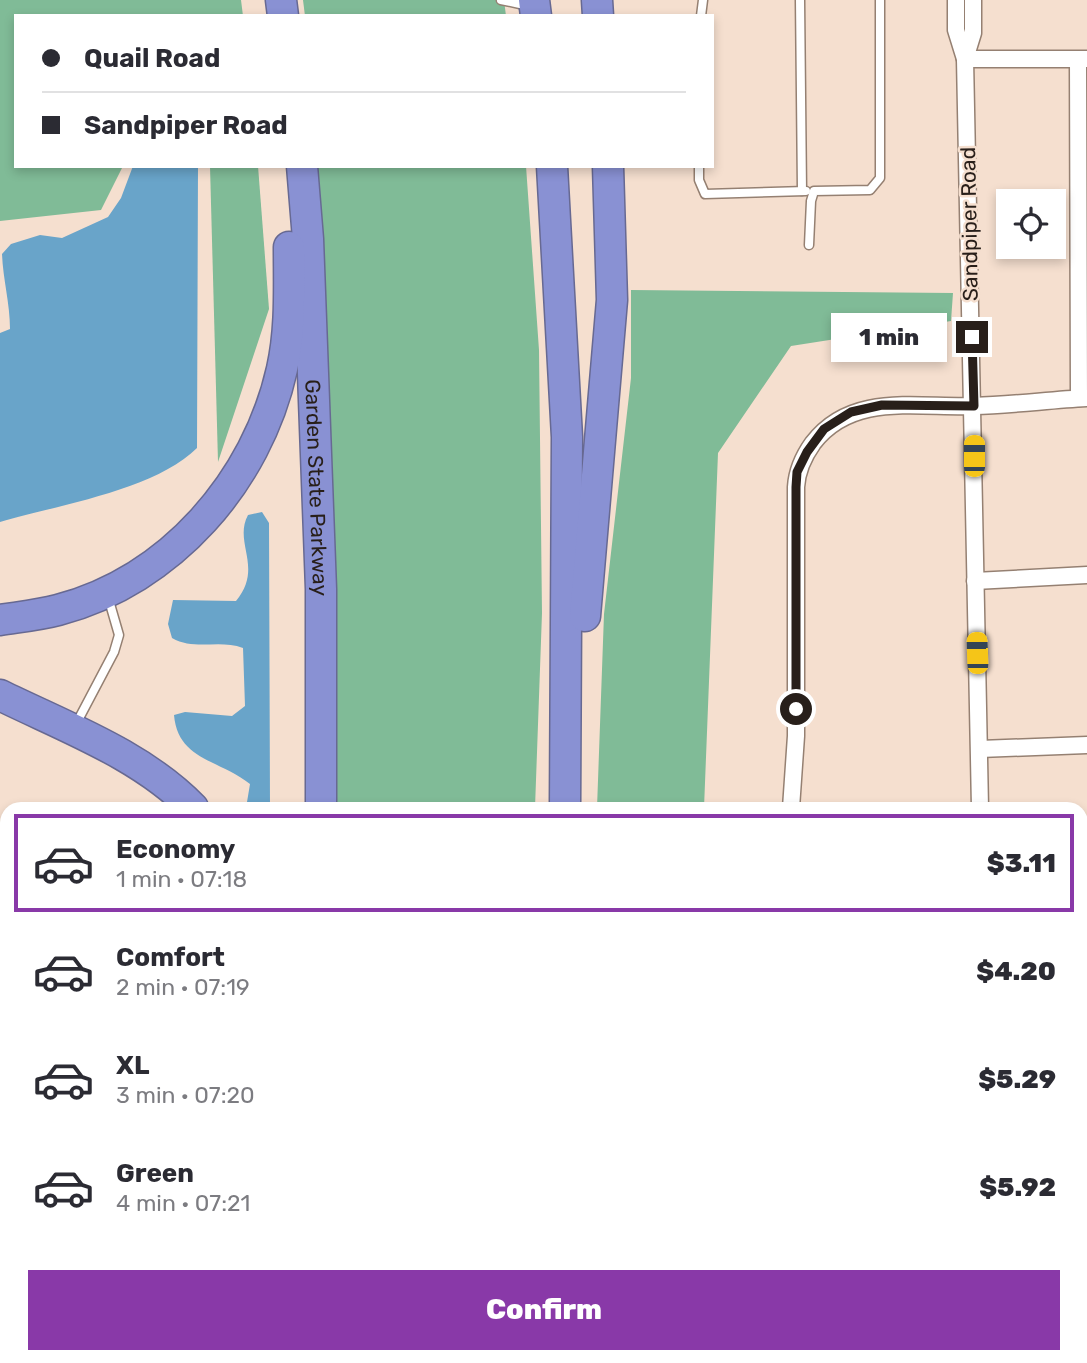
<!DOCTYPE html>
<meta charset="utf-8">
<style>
:root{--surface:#fff;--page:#f2f2f3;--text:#2b2b33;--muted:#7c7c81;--line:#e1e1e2;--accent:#8939a8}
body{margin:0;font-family:Rubik,sans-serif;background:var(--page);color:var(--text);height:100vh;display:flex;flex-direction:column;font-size:26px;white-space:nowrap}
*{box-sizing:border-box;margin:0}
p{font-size:23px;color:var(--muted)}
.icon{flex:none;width:38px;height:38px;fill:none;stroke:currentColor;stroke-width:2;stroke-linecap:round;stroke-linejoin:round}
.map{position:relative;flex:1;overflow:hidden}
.drawer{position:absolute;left:0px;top:802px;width:1088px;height:562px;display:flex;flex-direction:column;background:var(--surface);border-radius:21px 21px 0 0;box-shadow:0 4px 10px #0003}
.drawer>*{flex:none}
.banner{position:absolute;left:14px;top:14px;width:700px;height:154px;border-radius:0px;box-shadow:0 4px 10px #0003;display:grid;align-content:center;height:154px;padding:0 28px;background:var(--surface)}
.tools{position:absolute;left:996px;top:189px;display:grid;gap:14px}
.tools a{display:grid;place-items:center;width:70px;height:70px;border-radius:0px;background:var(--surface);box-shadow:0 4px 10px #0003;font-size:35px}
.end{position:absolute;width:32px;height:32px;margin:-16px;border:9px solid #281f1a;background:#fff;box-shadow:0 0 0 4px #fff}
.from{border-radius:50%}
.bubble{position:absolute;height:49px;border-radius:0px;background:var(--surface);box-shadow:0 4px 10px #0003;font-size:23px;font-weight:800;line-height:49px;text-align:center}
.car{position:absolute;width:21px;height:42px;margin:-21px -10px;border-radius:9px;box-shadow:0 0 5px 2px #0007;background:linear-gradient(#f5c518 24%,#345 0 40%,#f5c518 0 76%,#345 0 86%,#f5c518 0)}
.banner b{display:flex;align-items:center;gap:24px;height:66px;font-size:26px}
.banner b+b{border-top:2px solid var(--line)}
.banner i{width:18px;height:18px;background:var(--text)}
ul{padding:12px 0 0;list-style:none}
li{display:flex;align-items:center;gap:21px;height:98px;margin:0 14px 10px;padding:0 14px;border:4px solid transparent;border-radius:0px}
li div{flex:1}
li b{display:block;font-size:26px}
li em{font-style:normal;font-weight:800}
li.current{border-color:var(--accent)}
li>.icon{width:63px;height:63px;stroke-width:1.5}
.action{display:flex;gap:14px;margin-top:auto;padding:14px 28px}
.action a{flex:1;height:80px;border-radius:0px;background:var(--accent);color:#fff;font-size:28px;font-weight:800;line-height:80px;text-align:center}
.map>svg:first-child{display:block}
.forest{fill:#80bb97}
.water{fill:#69a4c9}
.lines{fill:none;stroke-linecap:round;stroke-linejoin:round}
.service-casing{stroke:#958072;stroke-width:11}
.minor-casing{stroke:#958072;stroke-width:19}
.motorway-casing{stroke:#676992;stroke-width:33}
.service{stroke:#fff;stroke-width:8}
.minor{stroke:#fff;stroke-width:16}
.motorway{stroke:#8991d3;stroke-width:30}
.route{stroke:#281f1a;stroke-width:9}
.labels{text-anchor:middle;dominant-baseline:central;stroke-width:5;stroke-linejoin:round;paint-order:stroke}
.street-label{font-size:21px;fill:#281f1a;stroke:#f5dfcf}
</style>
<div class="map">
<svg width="1087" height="1363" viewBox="0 0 1087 1363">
<rect width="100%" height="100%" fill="#f5dfcf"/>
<g class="forest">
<path d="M0,0H241L243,16H16V166H123L101,210L0,221Z"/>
<path d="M303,0H504L506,16H305Z"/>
<path d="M210,166H258L269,309L218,462Z"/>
<path d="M317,166H526L539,350L542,613L535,808H333C340,594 331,380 317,166Z"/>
<path d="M631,290L953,293L951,321L791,346L718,453L704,808H597L604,614L631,378Z"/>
<path d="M121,1356H155L154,1363H121Z"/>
<path d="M185,1356H240L239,1363H184Z"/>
<path d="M301,1356H487L486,1363H300Z"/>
<path d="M549,1356H654L655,1363H548Z"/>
</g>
<g class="water">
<path d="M133,166H198L197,448C155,490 58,505 0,522V333L10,329C10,303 3,280 2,254L11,244L40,235L62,238L108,217L121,198Z"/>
<path d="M262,512L269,523L270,808H246L250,784C218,759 178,760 174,715L185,712L232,716L245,706L243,648C219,639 195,651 172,638L168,624L173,600L236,601C264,567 233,543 248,515Z"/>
<path d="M7,1293V1356H88L87,1363H1Z"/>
<path d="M698,1356H773L775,1363H697Z"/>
</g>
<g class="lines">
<g class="service-casing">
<g id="service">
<path d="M501,0L529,6"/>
<path d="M800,0L802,191"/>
<path d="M701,16L703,0"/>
<path d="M699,166V180L705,194L806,191"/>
<path d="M809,245L811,201L814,191L870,190L880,178V0"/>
<path d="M75,726L114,652L119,635L108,597"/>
</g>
</g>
<g class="minor-casing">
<g id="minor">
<path d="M956,0V30L965,59L980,808"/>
<path d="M965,59H1087"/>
<path d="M965,59L973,33V0"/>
<path d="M1078,60L1079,398"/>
<path d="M975,581L1087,575"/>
<path d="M980,749L1087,745"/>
<path d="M791,808L796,736V487C797,470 803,457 813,443C852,392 917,408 974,406C1012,405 1049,400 1087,398"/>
<path d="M0,879L7,896"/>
<path d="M0,999L7,972"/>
<path d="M1082,1088L1087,1074"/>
<path d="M886,1363L906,1356"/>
</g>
</g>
<g class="motorway-casing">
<g id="motorway">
<path d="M281,0L283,16"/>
<path d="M534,0L536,16"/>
<path d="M597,0L598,16"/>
<path id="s1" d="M302,166L308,239L321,589V808"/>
<path d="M552,166L567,437L565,808"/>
<path d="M585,616L612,300L608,166"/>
<path d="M0,620C19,617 39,615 58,610C171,580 257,481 282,369C291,329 289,288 289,247"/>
<path d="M0,695C65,727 142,755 193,808"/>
<path d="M280,1363L281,1356"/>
<path d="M512,1363L513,1356"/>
</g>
</g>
<use href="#service" class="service"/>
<use href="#minor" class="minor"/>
<use href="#motorway" class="motorway"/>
</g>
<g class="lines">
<path class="route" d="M796,709V487L797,472L807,452L824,429L851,412L882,405L974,406L972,337"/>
</g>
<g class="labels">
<g class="street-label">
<text transform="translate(969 224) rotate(-91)">Sandpiper Road</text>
<text stroke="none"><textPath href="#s1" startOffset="322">Garden State Parkway</textPath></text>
</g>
</g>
</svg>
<div class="tools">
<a><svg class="icon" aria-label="locate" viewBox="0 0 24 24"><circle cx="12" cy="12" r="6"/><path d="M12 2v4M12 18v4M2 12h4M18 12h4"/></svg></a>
</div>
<i class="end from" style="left:796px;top:709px"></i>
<i class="end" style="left:972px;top:337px"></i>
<div class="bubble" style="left:831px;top:313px;width:116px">1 min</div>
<i class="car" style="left:974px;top:456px;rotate:0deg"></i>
<i class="car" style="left:977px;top:653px;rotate:358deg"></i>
<div class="banner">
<b><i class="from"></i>Quail Road</b>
<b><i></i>Sandpiper Road</b>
</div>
<section class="drawer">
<ul>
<li class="current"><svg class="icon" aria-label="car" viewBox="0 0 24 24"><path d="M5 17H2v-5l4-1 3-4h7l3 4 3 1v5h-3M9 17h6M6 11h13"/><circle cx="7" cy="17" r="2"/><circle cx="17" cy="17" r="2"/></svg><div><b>Economy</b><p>1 min · 07:18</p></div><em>$3.11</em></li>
<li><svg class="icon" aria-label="car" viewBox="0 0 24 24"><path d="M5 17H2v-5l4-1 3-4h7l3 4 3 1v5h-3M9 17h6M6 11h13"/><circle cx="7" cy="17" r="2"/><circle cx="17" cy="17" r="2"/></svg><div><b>Comfort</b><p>2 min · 07:19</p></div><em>$4.20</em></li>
<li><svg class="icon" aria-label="car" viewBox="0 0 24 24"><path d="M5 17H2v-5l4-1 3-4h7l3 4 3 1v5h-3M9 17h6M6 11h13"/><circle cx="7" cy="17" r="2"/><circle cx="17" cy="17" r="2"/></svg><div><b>XL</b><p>3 min · 07:20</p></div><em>$5.29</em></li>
<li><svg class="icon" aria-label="car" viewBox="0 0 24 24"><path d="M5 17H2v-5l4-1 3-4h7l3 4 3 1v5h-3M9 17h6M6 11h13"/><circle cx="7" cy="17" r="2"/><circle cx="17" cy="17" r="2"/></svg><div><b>Green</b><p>4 min · 07:21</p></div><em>$5.92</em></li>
</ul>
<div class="action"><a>Confirm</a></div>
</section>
</div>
